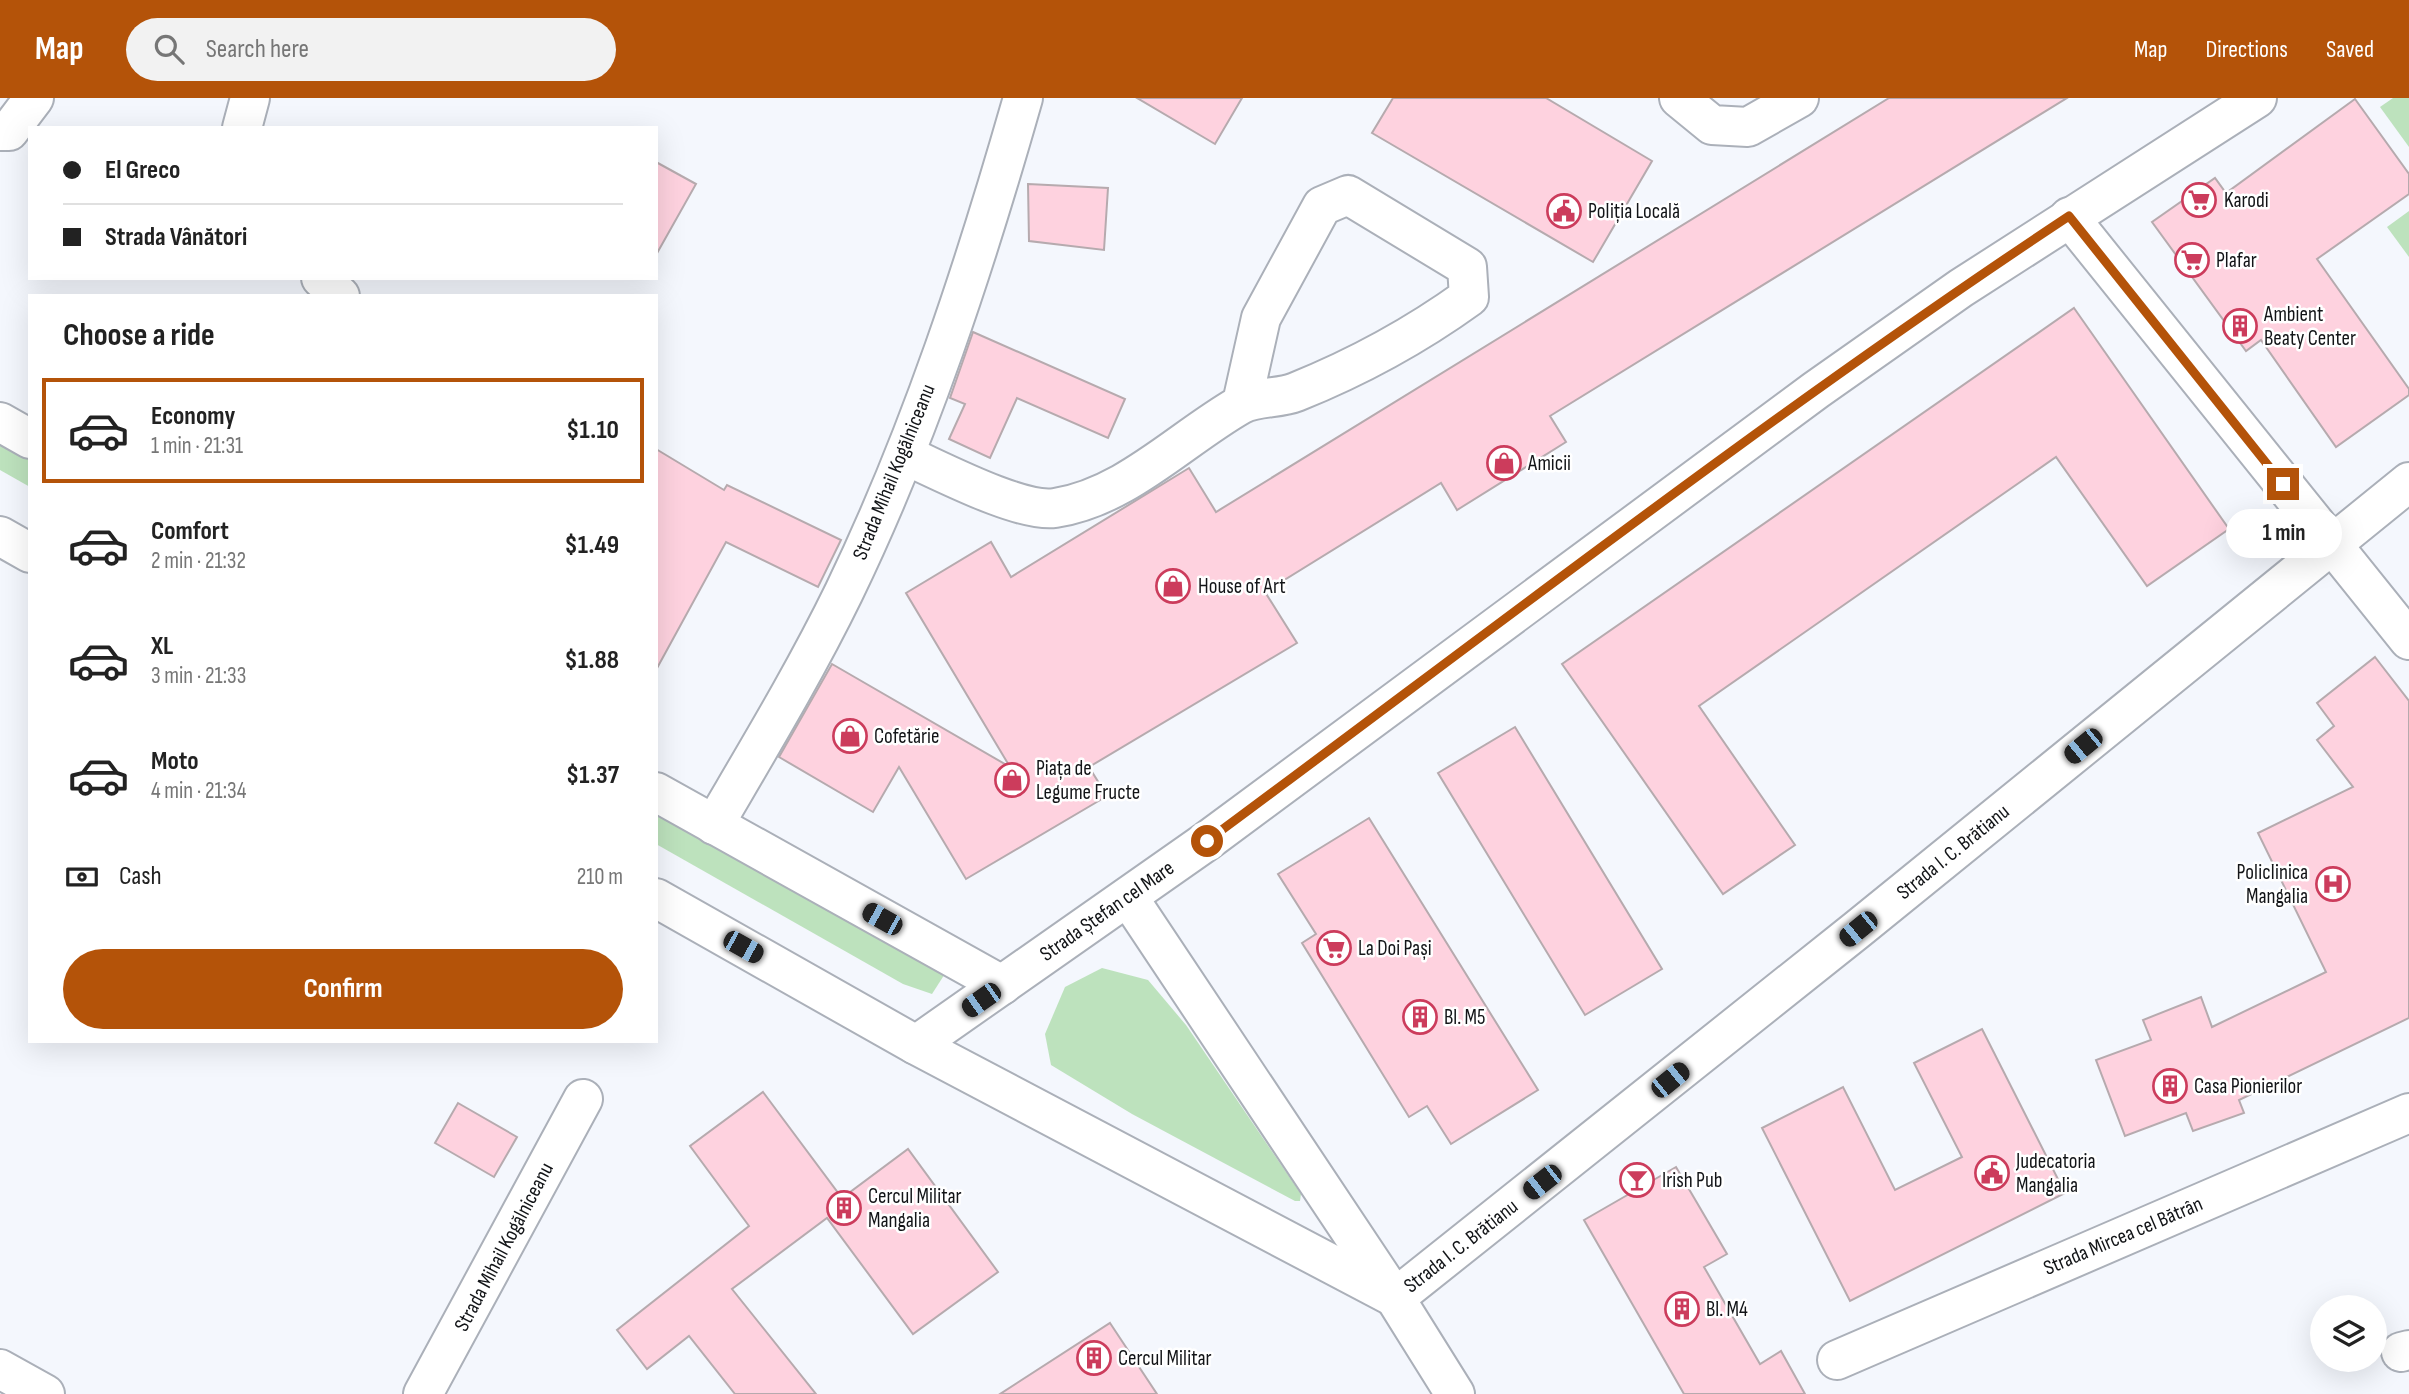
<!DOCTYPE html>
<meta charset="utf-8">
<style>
:root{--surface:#fff;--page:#f2f2f2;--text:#222;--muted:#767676;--line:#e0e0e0;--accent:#b45309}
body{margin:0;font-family:"Sofia Sans Condensed",sans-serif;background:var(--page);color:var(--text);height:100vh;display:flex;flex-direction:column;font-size:26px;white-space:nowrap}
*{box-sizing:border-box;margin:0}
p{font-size:23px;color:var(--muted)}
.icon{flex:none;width:38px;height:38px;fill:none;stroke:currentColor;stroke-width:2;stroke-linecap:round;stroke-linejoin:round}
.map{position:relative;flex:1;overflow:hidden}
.sheet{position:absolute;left:28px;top:196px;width:630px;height:749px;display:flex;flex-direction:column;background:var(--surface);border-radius:0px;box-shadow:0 7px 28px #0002}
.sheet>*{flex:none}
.guide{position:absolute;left:28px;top:28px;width:630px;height:154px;border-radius:0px;box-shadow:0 7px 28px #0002;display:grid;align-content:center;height:154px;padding:0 35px;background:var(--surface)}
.fabs{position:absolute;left:2310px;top:1197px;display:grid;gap:14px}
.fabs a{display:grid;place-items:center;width:77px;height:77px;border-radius:50%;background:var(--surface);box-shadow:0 7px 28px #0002;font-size:35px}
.end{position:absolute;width:32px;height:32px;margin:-16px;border:9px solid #b45309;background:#fff;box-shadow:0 0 0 4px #fff}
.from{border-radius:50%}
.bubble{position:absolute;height:49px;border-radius:24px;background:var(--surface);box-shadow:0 7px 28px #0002;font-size:23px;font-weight:700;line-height:49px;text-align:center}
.car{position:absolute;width:21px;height:42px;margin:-21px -10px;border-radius:9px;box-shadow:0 0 5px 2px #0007;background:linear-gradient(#222 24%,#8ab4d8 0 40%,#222 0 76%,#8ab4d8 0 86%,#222 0)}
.guide b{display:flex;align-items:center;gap:24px;height:66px;font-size:26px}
.guide b+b{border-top:2px solid var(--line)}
.guide i{width:18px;height:18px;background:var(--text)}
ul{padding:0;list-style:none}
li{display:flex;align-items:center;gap:21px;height:105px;margin:0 14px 10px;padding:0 21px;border:4px solid transparent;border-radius:0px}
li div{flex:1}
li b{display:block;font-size:26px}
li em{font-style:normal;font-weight:700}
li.on{border-color:var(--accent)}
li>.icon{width:63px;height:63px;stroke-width:1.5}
h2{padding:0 35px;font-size:32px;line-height:84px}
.pay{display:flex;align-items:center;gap:18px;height:77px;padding:0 35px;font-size:26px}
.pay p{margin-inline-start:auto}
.cta{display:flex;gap:14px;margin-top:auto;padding:14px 35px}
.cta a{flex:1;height:80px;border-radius:42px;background:var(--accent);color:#fff;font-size:28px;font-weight:700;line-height:80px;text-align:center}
header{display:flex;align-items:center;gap:42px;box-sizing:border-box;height:98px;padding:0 35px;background:var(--accent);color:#fff}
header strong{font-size:33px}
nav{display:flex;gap:38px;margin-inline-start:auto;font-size:24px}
.search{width:490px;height:63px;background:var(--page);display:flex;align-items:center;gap:18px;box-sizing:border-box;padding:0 24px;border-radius:38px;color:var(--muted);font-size:26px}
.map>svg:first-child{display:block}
.green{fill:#bde2bd}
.building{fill:#fed2df;stroke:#b6aaae;stroke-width:2}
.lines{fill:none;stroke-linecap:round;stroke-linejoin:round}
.minor-casing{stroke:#abb0b9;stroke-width:42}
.major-casing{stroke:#abb0b9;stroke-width:42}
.minor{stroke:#fff;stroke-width:38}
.major{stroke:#fff;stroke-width:38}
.route{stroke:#b45309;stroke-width:9}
.labels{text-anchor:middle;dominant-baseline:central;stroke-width:5;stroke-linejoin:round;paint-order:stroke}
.poi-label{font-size:21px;fill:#121417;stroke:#fff;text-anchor:start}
.street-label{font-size:21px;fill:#121417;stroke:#fff}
</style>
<header>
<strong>Map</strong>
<div class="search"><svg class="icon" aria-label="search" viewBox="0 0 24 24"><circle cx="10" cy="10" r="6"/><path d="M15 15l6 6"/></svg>Search here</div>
<nav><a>Map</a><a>Directions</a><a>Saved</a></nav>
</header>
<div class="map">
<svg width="2409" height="1296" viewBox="0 0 2409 1296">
<rect width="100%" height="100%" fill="#f4f7fd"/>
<g class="green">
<path d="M2393,0H2409V49L2380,9Z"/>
<path d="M2409,113V159L2387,129Z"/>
<path d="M0,333L30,349V389L0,372Z"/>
<path d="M656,702L948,871L932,896L903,886L656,746Z"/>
<path d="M1102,870L1148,882L1186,927L1301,1096L1300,1103H1295L1132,1016L1051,967L1045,936L1065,889Z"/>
</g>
<g class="building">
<path d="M1137,0H1242L1215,46Z"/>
<path d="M1393,0H1546L1652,63L1593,164L1372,35Z"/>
<path d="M1889,0H2067L1550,318L1566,344L1457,412L1441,385L1265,494L1297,545L1089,669L1107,698L966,781L899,669L873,714L779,659L832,566L1010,669L906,495L991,444L1011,479L1189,370L1216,414Z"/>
<path d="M2355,1L2409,76V96L2317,161L2409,291V297L2336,349L2261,242L2246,253L2152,124L2215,80L2226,95Z"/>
<path d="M656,64L696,86L656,157Z"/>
<path d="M1028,86L1108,90L1104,152L1029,143Z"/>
<path d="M2074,210L2229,431L2147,488L2056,359L1699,608L1795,747L1723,796L1562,566Z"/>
<path d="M973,234L1125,301L1108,340L1017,300L990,360L949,341L965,306L950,300Z"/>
<path d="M656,351L724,392L727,387L841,442L818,489L726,444L656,572Z"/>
<path d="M2375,559L2409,603V920L2239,1002L2244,1015L2193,1033L2186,1015L2125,1038L2096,962L2151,942L2143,922L2201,899L2212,929L2326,874L2258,735L2353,689L2317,642L2334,628L2317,605Z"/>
<path d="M1515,629L1662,871L1585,917L1438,675Z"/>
<path d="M1369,720L1538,992L1451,1046L1427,1008L1409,1019L1302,845L1316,836L1278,776Z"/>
<path d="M1982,931L2065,1095L1850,1203L1762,1030L1843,989L1895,1092L1962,1059L1914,965Z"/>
<path d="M763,994L842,1100L908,1051L998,1174L913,1236L827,1120L732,1191L816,1296H735L689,1238L647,1271L617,1232L749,1128L690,1048Z"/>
<path d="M458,1005L517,1039L494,1079L435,1045Z"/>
<path d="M1676,1069L1727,1156L1704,1169L1760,1266L1781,1253L1805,1296H1684L1584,1122Z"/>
<path d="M1110,1225L1157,1296H1000Z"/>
</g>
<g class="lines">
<g class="minor-casing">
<g id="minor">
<path d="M1679,0L1712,27L1748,29L1799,0"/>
<path d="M242,30L250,0"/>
<path d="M0,33H9L34,0"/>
<path d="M2069,119L2409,542"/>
<path d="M321,180L340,198"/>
<path d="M905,357C939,372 1020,415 1055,410C1126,399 1179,342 1240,307C1256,298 1279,301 1296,294C1358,269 1415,238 1469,199L1467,169L1348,97L1322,108L1261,220L1242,305"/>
<path d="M714,727C759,650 805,574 844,494C920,337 975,168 1023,0"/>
<path d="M1128,799L1395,1200L1455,1296"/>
<path d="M916,947L1390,1197"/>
<path d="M1395,1200L1858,831L2409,384"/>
<path d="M2401,1254L2409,1252"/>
<path d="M1837,1262L2409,1015"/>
<path d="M0,1271L45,1296"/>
<path d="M423,1296L583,1001"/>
</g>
</g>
<g class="major-casing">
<g id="major">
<path d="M0,324L30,341"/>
<path d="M0,438L30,455"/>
<path d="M656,694L1002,887"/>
<path d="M656,800L916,947L1207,743L1816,292L1961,190L2257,0"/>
</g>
</g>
<use href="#minor" class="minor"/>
<use href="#major" class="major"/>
</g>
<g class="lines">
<path class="route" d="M1207,743C1492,532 1773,314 2069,118L2283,386"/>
</g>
<defs>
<g id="supermarket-ring" transform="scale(1.75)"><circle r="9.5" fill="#fff" stroke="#cc3c5c" stroke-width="1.5"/><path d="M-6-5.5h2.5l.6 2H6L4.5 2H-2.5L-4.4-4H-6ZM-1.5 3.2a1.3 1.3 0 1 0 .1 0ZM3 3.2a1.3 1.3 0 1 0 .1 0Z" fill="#cc3c5c"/></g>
<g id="civic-ring" transform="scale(1.75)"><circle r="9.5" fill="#fff" stroke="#cc3c5c" stroke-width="1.5"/><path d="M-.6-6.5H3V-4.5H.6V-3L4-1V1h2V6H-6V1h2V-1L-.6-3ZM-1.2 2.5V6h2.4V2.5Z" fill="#cc3c5c"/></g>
<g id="building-ring" transform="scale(1.75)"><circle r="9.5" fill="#fff" stroke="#cc3c5c" stroke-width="1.5"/><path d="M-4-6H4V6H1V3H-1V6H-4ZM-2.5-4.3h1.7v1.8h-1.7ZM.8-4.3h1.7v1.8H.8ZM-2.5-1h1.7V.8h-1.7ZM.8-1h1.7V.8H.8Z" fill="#cc3c5c"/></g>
<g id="shop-ring" transform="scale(1.75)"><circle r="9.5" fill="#fff" stroke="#cc3c5c" stroke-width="1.5"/><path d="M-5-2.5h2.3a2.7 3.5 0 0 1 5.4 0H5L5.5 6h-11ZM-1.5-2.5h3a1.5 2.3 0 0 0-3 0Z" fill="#cc3c5c"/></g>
<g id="hospital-ring" transform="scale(1.75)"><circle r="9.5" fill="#fff" stroke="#cc3c5c" stroke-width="1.5"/><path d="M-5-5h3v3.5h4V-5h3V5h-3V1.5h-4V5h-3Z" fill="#cc3c5c"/></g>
<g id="bar-ring" transform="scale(1.75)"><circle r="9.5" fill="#fff" stroke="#cc3c5c" stroke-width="1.5"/><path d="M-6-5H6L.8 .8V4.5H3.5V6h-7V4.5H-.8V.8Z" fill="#cc3c5c"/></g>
</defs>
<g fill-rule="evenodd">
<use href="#supermarket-ring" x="2199" y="102"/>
<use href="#civic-ring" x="1564" y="113"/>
<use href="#supermarket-ring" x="2192" y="162"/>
<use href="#building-ring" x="2240" y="228"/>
<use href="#shop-ring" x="1504" y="365"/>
<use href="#shop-ring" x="1173" y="488"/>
<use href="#shop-ring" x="850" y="638"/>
<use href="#shop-ring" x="1012" y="682"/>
<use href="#hospital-ring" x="2333" y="786"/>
<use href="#supermarket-ring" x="1334" y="850"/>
<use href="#building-ring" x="1420" y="919"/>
<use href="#building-ring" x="2170" y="988"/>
<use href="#civic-ring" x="1992" y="1075"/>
<use href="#bar-ring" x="1637" y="1082"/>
<use href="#building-ring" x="844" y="1110"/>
<use href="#building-ring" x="1682" y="1211"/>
<use href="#building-ring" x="1094" y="1260"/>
</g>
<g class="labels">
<g class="poi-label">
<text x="2224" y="102">Karodi</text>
<text x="1588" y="113">Poliția Locală</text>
<text x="2216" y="162">Plafar</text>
<text x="2264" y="216">Ambient<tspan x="2264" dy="24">Beaty Center</tspan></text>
<text x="1528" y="365">Amicii</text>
<text x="1198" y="488">House of Art</text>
<text x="874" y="638">Cofetărie</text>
<text x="1036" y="670">Piața de<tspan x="1036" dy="24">Legume Fructe</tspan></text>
<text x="2308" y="774" text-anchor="end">Policlinica<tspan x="2308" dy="24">Mangalia</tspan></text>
<text x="1358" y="850">La Doi Pași</text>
<text x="1444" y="919">Bl. M5</text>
<text x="2194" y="988">Casa Pionierilor</text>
<text x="2016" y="1063">Judecatoria<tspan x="2016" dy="24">Mangalia</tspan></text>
<text x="1662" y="1082">Irish Pub</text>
<text x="868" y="1098">Cercul Militar<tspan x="868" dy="24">Mangalia</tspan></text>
<text x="1706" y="1211">Bl. M4</text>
<text x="1118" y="1260">Cercul Militar</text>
</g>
<g class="street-label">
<text transform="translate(894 374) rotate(-68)">Strada Mihail Kogălniceanu</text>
<text transform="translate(1953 754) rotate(-39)">Strada I. C. Brătianu</text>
<text transform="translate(1107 813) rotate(-35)">Strada Ștefan cel Mare</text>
<text transform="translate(2123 1138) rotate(-23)">Strada Mircea cel Bătrân</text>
<text transform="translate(1461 1148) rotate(-38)">Strada I. C. Brătianu</text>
<text transform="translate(504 1149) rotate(-62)">Strada Mihail Kogălniceanu</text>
</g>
</g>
</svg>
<div class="fabs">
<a><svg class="icon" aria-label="layers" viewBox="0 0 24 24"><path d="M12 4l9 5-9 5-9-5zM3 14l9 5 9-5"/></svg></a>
</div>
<i class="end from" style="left:1207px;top:743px"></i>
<i class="end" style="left:2283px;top:386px"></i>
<div class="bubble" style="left:2226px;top:411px;width:116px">1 min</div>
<i class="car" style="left:2083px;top:648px;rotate:231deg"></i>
<i class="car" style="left:882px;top:821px;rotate:299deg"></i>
<i class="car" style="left:1858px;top:831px;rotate:231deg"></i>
<i class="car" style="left:743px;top:849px;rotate:119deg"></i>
<i class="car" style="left:981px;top:902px;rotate:235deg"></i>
<i class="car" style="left:1670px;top:982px;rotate:51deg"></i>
<i class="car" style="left:1542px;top:1084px;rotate:232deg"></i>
<div class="guide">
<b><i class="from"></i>El Greco</b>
<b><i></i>Strada Vânători</b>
</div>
<section class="sheet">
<h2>Choose a ride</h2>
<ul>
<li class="on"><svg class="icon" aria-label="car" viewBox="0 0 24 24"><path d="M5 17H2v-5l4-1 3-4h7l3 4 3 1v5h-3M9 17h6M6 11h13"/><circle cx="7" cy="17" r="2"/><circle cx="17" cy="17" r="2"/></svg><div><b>Economy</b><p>1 min · 21:31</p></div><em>$1.10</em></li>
<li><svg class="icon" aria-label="car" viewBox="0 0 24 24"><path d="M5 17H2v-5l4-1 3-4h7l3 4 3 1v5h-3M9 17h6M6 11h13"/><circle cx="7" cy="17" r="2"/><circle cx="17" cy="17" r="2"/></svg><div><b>Comfort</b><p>2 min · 21:32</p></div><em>$1.49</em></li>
<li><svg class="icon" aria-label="car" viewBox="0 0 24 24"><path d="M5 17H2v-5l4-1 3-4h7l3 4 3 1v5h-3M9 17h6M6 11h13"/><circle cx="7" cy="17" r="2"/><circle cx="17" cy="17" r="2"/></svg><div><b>XL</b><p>3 min · 21:33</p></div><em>$1.88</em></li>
<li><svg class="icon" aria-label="car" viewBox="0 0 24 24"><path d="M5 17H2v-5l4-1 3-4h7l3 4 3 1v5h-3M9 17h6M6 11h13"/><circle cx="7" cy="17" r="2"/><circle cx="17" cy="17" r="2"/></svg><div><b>Moto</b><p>4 min · 21:34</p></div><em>$1.37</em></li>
</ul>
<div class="pay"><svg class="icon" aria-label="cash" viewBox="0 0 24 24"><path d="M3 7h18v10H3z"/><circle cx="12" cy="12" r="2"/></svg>Cash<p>210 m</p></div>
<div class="cta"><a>Confirm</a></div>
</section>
</div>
